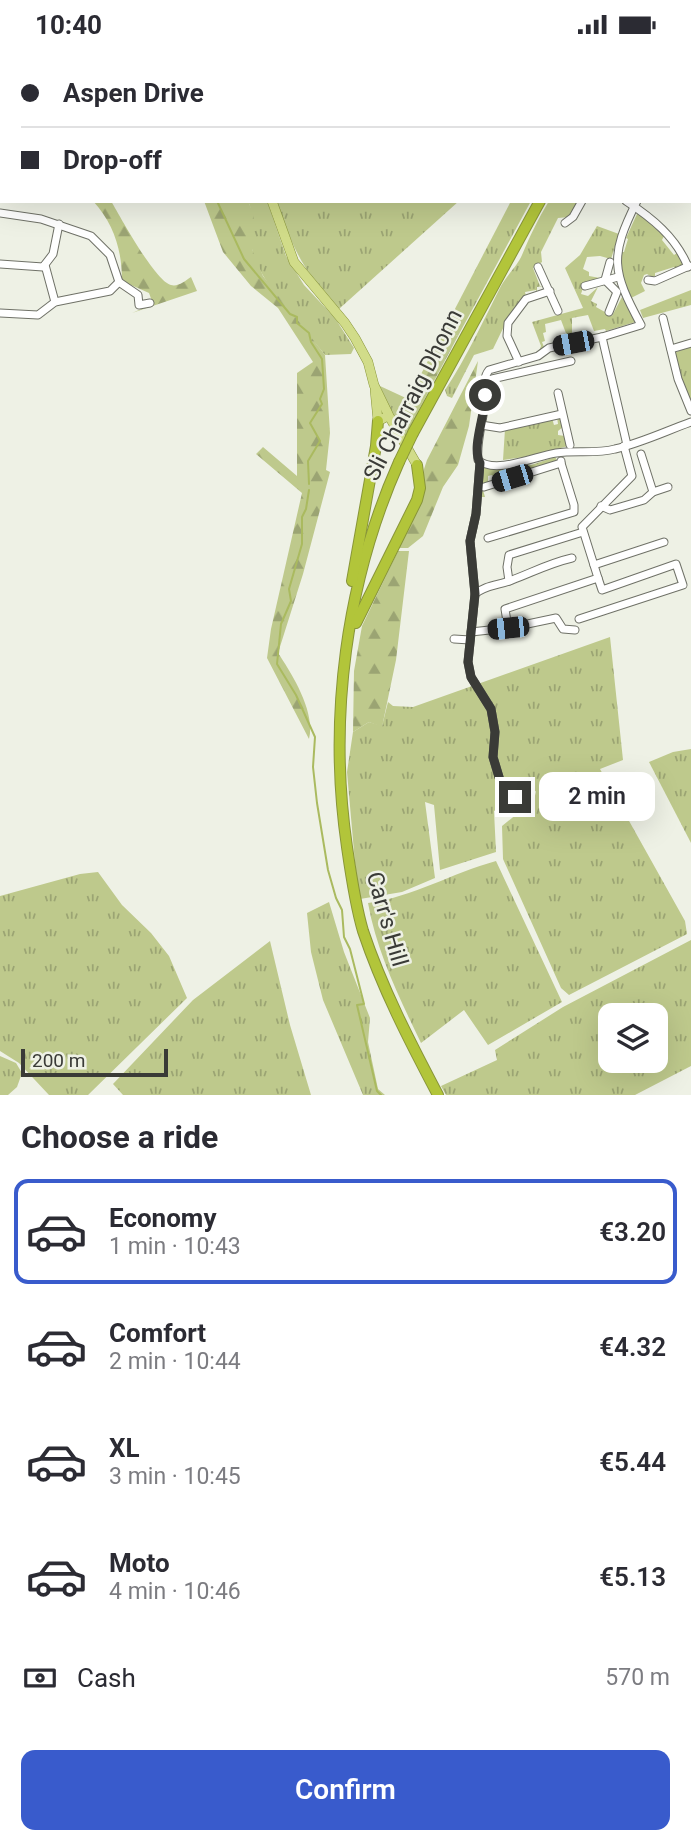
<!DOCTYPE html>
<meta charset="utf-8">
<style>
:root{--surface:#fff;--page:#f7f7f7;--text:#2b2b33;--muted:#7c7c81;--line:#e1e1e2;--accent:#395bcc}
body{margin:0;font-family:Roboto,sans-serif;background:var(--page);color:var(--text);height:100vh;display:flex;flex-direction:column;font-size:26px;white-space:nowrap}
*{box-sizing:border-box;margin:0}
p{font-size:23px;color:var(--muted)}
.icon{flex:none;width:38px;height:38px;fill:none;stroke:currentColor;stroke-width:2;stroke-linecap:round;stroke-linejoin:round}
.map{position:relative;height:1046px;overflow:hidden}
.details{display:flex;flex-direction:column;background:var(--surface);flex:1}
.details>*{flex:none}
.hud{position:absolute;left:0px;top:0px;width:691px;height:154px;box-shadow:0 7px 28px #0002;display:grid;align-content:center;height:154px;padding:0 21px;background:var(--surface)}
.tools{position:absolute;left:598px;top:954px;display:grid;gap:14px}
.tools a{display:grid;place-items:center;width:70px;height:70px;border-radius:14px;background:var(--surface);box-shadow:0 7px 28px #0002;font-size:35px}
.scale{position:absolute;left:21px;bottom:18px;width:147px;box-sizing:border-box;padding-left:7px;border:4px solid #3a3b37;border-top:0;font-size:19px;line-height:24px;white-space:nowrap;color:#3a3b37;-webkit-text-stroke:5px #eef1e5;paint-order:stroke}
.end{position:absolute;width:32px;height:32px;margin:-16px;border:9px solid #3a3b37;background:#fff;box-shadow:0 0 0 4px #fff}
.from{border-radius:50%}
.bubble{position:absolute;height:49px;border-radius:14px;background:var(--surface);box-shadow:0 7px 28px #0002;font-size:23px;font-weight:600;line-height:49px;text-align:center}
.car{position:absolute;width:21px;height:42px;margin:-21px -10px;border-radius:9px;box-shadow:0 0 5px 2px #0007;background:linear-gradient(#222 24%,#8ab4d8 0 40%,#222 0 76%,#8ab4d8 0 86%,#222 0)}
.hud b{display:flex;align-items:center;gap:24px;height:66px;font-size:26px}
.hud b+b{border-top:2px solid var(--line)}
.hud i{width:18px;height:18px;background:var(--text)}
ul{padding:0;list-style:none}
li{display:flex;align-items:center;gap:21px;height:105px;margin:0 14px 10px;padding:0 7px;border:4px solid transparent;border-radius:14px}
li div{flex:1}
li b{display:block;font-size:26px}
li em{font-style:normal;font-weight:600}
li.selected{border-color:var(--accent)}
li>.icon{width:63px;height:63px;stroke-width:1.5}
h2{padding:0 21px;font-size:32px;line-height:84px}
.pay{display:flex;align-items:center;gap:18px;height:77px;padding:0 21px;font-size:26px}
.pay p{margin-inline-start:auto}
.button{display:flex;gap:14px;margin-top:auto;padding:14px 21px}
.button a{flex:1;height:80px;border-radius:14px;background:var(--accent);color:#fff;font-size:28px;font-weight:600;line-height:80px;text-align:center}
.status{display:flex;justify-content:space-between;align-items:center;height:49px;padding:0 35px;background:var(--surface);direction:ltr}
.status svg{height:19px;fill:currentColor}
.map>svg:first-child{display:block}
.grass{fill:url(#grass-tufts);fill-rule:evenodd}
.forest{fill:url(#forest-firs)}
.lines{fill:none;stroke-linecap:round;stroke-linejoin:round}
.stream{stroke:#aaba5f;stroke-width:2}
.minor-casing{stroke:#6f7167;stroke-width:9}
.major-casing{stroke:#889539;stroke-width:10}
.highway-casing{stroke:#889539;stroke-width:12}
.minor{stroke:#fff;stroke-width:7}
.major{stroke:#d1dc89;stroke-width:9}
.highway{stroke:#b2c53a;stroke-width:10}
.highway-bridge-casing{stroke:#889539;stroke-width:12;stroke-linecap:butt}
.highway-bridge{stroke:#b2c53a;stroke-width:10}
.route{stroke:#3a3b37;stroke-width:9}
.labels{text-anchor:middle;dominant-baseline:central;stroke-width:5;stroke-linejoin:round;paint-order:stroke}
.street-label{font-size:23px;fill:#3a3b37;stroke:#eef1e5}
</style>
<div class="status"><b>10:40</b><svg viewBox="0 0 49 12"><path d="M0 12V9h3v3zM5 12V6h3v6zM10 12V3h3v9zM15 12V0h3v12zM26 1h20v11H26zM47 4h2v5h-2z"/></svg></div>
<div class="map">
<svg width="691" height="1046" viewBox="0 0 691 1046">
<defs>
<pattern id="grass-tufts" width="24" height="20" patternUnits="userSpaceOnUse" patternTransform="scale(1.75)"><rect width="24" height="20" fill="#bec98c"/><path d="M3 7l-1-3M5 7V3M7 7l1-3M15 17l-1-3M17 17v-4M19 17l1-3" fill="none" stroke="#9ba473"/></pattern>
<pattern id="forest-firs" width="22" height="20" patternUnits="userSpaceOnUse" patternTransform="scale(1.75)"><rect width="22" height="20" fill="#bec98c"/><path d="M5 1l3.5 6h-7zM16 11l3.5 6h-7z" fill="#9ba473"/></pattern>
</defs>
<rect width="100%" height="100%" fill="#eef1e5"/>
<g class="grass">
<path d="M153,0H594L593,2Z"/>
<path d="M248,152H267L286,207L304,236L335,269L354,299L351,305L325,306C305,280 257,231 252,200C249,180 257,173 248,152Z"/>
<path d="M277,152H459L339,260C303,222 293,201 277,152Z"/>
<path d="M511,152H531L458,287L444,281Z"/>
<path d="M549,152H580L569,168L558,169L541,203L542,213L533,219L540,237H544L537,238V244L536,241L525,243L526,247L510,265L493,300L474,306L452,349L447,347L445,341C467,308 483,272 501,237C507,226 518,216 522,206C530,187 538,170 549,152Z"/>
<path d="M637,165H639L664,187L662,191L674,206L677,204L684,215L675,221L674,218L655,224V227L652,228L647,225L644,226L641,234L645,242L631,249C624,233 620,221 621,203H624L628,190L626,189Z"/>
<path d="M597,177L619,185L611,210L600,207L587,208L583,220L589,223V227L600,229L583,239L581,245L588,247L598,238L591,252L597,255L596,258L612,267L622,248L635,273L606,282L605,280L594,282L588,266L572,269V284L567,287L561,271L545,275L546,283L543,284L545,292L542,293L544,298L539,302L541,297L532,273L583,259L565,219L580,206Z"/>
<path d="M691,241V256L643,269L640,261Z"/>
<path d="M691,297V356L679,326L674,304Z"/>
<path d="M380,337L408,350L409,358L415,368L404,390Z"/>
<path d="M557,368L561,370L563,378L558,382V386L565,387L568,397L531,407L503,411L505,380L552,369L554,376L558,375Z"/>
<path d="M555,408L557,411L553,414L496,431L492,426L488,427V433L483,441L485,448H481V423L484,419L531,416Z"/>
<path d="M610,588L623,711L600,720L685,872L687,885L569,946L561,939L503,810L502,777L534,751L536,742L494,762L496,803L440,821L434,756L425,753L435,829L402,843L360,850L355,814L347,723L353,683L369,673L382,677L388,653L393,657L413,658Z"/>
<path d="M691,700V794L649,713L673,703Z"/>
<path d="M496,812L562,953L488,996L464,961L421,994C399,948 377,904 368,854C413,848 452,824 496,812Z"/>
<path d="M98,823L122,856L151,884L169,907L187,949L88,1046H49L19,1014L0,1002V847L80,825Z"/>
<path d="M329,853L344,903L370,969L368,993L378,1040L385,1046H363L323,951L311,903L307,864Z"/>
<path d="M691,891V1017L635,1046H446L441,1037L497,1011L495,1001L563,958ZM611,966H656V1012H611Z"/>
<path d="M270,892L290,976L311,1046H123L113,1035L193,951Z"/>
<path d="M0,1007L16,1014L22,1024L17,1038L8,1046H0Z"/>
</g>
<g class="forest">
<path d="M93,152H111C121,169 155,232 171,236C178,238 185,232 191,228L197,242L132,264L153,255L149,244L122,232C122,201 114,175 93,152Z"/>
<path d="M204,152H248L254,166L252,200L263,227L325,306L330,384L326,421L330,423L303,525L278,604C292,625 316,663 309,690L267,609L271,580L302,444L256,405L263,398L297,427V324L313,313L278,259L251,237L223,203Z"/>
<path d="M444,281L458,287L415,368L409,358L408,350Z"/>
<path d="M478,312L469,377L458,416L443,438L423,487L408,499H397L423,444L424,420L427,411Z"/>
<path d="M398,502H409L396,611L382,678L369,673L353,683L354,622L362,577Z"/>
</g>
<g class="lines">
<g class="stream">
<path d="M13,0L16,2"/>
<path d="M217,152L244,210L290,265L297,268V274L309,284L311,293L322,310L324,340L320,350L322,355L310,374L320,392L308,412L309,435"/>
<path d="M309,441L306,460L302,468V495L289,540L291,552L281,575L277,615L296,646L315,688L313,718L317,754L328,821L336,849L342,861L344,888L350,900L363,951L364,955L357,956L377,1042L381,1046"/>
</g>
<g class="minor-casing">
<g id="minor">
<path d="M121,2L123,0"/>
<path d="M0,75L2,76"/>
<path d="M690,95L691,97"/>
<path d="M0,109L2,110"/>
<path d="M690,132L691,134"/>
<path d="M0,146L2,145"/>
<path d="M626,152C652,169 676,188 688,218"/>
<path d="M637,152C609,208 612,222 641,276L602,288L549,299L538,307L489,321C481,331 486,342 485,354C483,373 476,391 478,411C495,426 536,407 556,404C575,401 596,405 615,400C641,394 666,382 691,373"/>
<path d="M0,164L41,170L91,187L110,206L119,233L138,246L139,256L150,254"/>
<path d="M565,174L573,168L582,152"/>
<path d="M0,215L43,218L53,205L59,175"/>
<path d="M45,216L55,253"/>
<path d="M538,218L558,262"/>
<path d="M605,231L617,243L609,263"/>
<path d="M605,231L610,213"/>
<path d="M648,231L655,232L689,217"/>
<path d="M585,237L618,228"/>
<path d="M0,264L38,266L55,253L110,242L119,233"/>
<path d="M663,269L678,330L691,362"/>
<path d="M602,288L627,396"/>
<path d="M671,300L691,294"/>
<path d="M519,313L507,287L508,274L526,250L550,242"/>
<path d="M492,330L571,312"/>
<path d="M558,344L570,396"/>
<path d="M481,376L500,379L562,365"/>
<path d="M480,413L476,465L470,492L475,545L468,613L471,628L491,660L495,683L493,708L502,738L515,748"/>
<path d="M484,438L561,414V412"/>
<path d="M653,443L668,438"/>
<path d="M601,457L610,461L644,451L653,443L641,405"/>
<path d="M488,489L574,463V456L561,414"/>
<path d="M594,516L664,493"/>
<path d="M509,532L507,518L509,506L583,483"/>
<path d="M475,545C485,536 500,536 512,531C533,523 550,514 572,509"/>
<path d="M579,570L683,536L676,515L602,541L598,529"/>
<path d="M508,579L505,560L598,529L582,478L632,427L624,397"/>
<path d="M471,583L508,579L556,569L563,580L575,581"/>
<path d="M454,590L470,591"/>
</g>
</g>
<g class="major-casing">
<g id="major">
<path d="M148,0L150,2"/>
<path d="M272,152L294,213L345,274L355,289L368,313L374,336L389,367L417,416"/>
<path d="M375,341L378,372L384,369"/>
</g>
</g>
<g class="highway-casing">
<g id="highway">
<path d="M623,2L624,0"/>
<path d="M413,384L540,152"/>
<path d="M399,413C346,532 328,669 347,798C351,826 355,855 363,882C382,939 410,993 438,1046"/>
<path d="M352,532L376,397L378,372"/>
<path d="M356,574L417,451L420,439L417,416"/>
</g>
</g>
<use href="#minor" class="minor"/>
<use href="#major" class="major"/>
<use href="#highway" class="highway"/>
<g class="highway-bridge-casing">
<path id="highway-bridge" d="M399,413L413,384"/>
</g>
<use href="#highway-bridge" class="highway-bridge"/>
</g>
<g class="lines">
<path class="route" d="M485,346C486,365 471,398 480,414L476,465L470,492L475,545L468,613L471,628L491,660L495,683L493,708L502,738L515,748"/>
</g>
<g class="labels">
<g class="street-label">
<text transform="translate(413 346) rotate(-63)">Sli Charraig Dhonn</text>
<text transform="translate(387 870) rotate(74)">Carr's Hill</text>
</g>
</g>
</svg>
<div class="tools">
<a><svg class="icon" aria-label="layers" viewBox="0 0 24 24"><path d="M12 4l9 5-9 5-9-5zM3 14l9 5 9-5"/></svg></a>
</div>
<div class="scale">200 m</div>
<i class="end from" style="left:485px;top:346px"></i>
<i class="end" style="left:515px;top:748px"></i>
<div class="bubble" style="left:539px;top:723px;width:116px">2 min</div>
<i class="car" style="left:573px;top:294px;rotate:259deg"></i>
<i class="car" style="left:512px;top:429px;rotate:253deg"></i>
<i class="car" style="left:508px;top:579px;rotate:264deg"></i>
<div class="hud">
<b><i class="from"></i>Aspen Drive</b>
<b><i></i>Drop-off</b>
</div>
</div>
<section class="details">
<h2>Choose a ride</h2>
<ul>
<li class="selected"><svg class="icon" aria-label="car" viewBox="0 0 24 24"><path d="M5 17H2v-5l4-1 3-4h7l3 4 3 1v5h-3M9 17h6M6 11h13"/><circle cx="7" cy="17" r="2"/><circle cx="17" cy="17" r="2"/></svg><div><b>Economy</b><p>1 min · 10:43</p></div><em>€3.20</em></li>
<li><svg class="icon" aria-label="car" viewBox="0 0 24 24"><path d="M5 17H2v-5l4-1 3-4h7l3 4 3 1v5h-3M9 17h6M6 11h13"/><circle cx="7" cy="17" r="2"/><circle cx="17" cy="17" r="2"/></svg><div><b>Comfort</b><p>2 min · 10:44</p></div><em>€4.32</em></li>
<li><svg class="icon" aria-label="car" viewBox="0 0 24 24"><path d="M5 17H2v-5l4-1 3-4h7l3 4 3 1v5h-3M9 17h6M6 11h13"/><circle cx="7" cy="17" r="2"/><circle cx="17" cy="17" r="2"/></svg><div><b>XL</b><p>3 min · 10:45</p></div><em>€5.44</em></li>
<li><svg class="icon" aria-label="car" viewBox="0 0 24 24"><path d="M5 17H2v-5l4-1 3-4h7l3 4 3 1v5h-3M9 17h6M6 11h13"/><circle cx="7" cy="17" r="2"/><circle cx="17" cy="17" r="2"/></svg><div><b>Moto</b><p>4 min · 10:46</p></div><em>€5.13</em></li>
</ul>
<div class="pay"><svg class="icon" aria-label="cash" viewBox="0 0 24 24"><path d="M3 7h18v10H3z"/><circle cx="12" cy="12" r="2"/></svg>Cash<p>570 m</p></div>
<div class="button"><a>Confirm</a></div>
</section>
